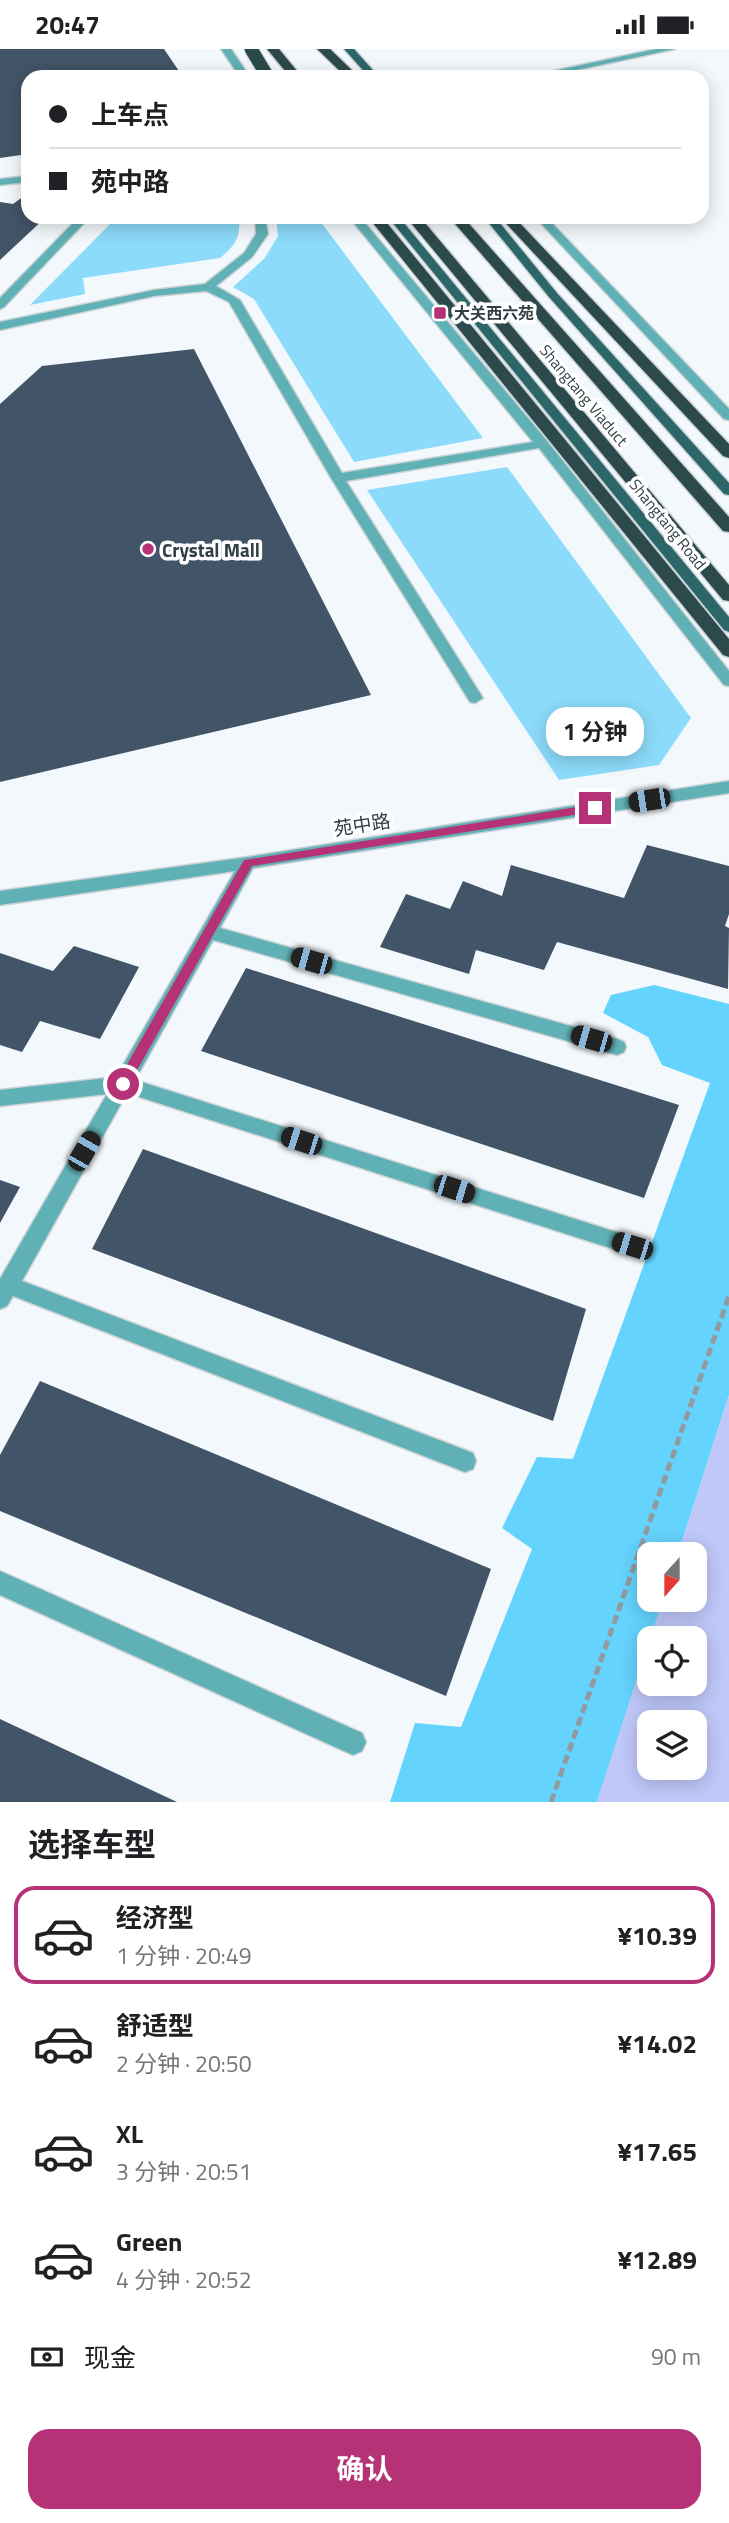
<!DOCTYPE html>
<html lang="zh">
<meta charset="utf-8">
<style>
:root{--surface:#fff;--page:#f2f2f2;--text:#202124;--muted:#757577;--line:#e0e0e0;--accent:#b63277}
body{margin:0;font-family:"Titillium Web","Noto Sans SC",sans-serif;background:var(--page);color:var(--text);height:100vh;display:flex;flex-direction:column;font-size:26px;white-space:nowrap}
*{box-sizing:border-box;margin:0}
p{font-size:23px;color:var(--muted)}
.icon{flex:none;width:38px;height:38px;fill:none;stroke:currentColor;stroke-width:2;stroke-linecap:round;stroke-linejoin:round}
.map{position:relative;height:1753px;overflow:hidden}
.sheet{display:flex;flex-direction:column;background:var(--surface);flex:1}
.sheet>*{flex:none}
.top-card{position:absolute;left:21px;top:21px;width:688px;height:154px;border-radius:21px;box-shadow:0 4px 18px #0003;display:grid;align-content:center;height:154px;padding:0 28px;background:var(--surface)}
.needle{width:46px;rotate:201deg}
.buttons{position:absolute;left:637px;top:1493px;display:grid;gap:14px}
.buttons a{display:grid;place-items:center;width:70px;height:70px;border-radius:14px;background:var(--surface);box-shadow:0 4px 18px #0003;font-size:35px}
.end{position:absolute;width:32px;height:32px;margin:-16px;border:9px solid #b63277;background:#fff;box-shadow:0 0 0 4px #fff}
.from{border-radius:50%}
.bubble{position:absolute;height:49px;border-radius:21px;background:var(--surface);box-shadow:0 4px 18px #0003;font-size:23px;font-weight:700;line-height:49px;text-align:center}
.car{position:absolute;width:21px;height:42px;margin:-21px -10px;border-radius:9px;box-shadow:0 0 5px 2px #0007;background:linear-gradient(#222 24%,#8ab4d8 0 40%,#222 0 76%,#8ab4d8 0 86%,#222 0)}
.top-card b{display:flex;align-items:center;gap:24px;height:66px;font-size:26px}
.top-card b+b{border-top:2px solid var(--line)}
.top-card i{width:18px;height:18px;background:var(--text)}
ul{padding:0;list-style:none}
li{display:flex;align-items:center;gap:21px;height:98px;margin:0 14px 10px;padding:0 14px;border:4px solid transparent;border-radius:21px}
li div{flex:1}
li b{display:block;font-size:26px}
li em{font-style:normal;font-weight:700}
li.active{border-color:var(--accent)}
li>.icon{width:63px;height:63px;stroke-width:1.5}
h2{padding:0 28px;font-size:32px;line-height:84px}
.pay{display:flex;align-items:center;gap:18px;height:77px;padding:0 28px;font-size:26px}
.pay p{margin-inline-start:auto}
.button{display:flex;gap:14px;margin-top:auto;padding:14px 28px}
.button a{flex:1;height:80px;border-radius:21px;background:var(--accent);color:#fff;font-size:28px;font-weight:700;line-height:80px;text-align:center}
.status{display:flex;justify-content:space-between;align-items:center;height:49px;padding:0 35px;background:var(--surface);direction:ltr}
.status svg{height:19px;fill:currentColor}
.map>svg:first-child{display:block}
.green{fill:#8cdbfa}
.forest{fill:#64d3fd}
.water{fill:#bfc8f9;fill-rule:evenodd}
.building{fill:#425467}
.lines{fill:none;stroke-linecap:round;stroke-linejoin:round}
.minor-casing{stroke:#ccd3d7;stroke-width:3}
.major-casing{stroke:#ccd3d7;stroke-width:3}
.highway-casing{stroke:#ccd3d7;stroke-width:3}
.path{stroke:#919a9f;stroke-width:5;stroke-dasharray:9 4.5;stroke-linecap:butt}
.minor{fill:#60b1b5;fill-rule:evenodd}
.major{fill:#2d6669;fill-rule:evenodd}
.highway{fill:#2c4a4b;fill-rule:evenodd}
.highway-bridge-casing{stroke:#ccd3d7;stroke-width:15;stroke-linecap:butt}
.highway-bridge{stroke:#2c4a4b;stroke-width:13}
.route{fill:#b63277}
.poi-dot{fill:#b63277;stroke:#fff;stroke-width:2.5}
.labels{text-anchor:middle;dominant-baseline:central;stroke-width:7;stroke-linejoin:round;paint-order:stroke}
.far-poi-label{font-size:16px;font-weight:bold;fill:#323f45;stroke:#fff;text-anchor:start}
.far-street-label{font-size:16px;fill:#323f45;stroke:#fff}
.poi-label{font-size:19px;font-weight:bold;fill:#323f45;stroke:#fff;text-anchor:start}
.street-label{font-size:19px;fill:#323f45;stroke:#fff}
</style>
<div class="status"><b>20:47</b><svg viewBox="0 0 49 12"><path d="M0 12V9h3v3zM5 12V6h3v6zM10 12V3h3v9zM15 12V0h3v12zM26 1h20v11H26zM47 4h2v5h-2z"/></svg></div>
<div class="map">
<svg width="729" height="1753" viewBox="0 0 729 1753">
<rect width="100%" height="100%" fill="#f2f8fb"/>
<g class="green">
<path d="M117,168H239C241,188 235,197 220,209L83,229L85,245L30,256Z"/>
<path d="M276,168H317L483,389L354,413L254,250L233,238L264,210L278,187Z"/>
<path d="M507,418L691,669L659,716L559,731L367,441Z"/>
</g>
<path class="forest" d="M654,936L729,955V1346L678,1505H649V1550L663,1551L597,1753H390L415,1674L461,1678L532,1500L502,1479L537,1408L573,1410L710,1034L662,1016L648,988L603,964L611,946Z"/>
<path class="water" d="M729,1346V1753H597L649,1592V1634H695V1589H650L663,1551L695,1550V1505H678ZM649,1673H695V1718H649Z"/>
<g class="building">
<path d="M0,0H164L183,28H28V105L0,109Z"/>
<path d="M28,144V168H46L0,211V153L13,155Z"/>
<path d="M194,300L371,646L0,733V355L42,317Z"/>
<path d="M647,796L729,817V865L725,877L729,879L728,940L557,893L544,921L476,901L469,925L380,898L406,845L450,860L463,832L502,847L511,816L624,849Z"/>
<path d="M74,897L139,918L100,990L40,972L22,1003L0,996V904L53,922Z"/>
<path d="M246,919L679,1056L644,1149L201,1002Z"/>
<path d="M143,1100L586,1260L553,1372L92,1200Z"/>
<path d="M0,1131L20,1138L0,1174Z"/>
<path d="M40,1332L491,1520L446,1647L0,1462V1406Z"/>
<path d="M0,1670L177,1753H0Z"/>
</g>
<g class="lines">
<g class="minor-casing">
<g id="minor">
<path d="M221,0H231L250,28H240Z"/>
<path d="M656,0H675L544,28H525Z"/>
<path d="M28,127V133L0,136V130Z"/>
<path d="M79,168H90L4,258L0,260V249Z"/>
<path d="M255,168H265L268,185L252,208L216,237L240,251L342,424L533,393L349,168H360L547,392L729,622V637L724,636L539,399L346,432L483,649L475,654L470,653L331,429L229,253L206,242L154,247L0,281V273L154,241L205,235L244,204L256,185Z"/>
<path d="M535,168H546L729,360V371L724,370Z"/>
<path d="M729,732V744L253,819L220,879L617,990L624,993L626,998L624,1003L617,1006L213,891L135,1031L632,1188L639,1191L642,1197L639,1203L632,1206L127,1044L22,1232L473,1404L476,1412L473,1420L465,1423L13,1247L7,1257L0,1260V1230L107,1045L0,1057V1041L116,1028L235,822L0,856V842L248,808Z"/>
<path d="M0,1522L362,1684L366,1693L362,1702L353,1706L344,1702L0,1546Z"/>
</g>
</g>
<g class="major-casing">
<g id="major">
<path d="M344,0H354L379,28H369Z"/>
<path d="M388,168H399L729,568V583L724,581Z"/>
<path d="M484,168H495L557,244L729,434V446L724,445L549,248Z"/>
</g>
</g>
<g class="highway-casing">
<g id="highway">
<path d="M267,0H279L302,28H290Z"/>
<path d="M317,0H330L359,28H346Z"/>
<path d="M368,168H382L729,590V608L723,606Z"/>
<path d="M406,168H420L729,536V552L723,551Z"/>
<path d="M449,168H463L729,468V483L723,482Z"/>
<path d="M500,168H514L729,395V409L723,407Z"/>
</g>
</g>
<path class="path" d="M551,1753L729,1247"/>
<use href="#minor" class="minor"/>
<use href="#major" class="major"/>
<use href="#highway" class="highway"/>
<g class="highway-bridge-casing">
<path id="highway-bridge" d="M251,0L268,28"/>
</g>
<use href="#highway-bridge" class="highway-bridge"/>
</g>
<path class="route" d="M595,755L601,759L599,762L252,817L127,1039H118V1031L244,811Z"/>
<g class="poi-dot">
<rect x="433" y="257" width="14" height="14" rx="3.5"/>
<circle cx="148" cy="500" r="7"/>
</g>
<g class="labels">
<g class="far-poi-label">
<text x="454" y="264">大关西六苑</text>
</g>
<g class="far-street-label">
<text transform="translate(584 346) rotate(50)">Shangtang Viaduct</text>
<text transform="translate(668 475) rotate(51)">Shangtang Road</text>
</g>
<g class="poi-label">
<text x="162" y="500">Crystal Mall</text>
</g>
<g class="street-label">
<text transform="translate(362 775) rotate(-9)">苑中路</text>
</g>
</g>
</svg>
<div class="buttons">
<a><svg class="needle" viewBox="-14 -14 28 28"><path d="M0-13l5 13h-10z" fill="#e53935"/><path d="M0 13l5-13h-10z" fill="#757577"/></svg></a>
<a><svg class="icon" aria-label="locate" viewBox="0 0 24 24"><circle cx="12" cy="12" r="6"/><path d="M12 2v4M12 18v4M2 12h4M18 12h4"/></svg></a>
<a><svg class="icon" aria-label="layers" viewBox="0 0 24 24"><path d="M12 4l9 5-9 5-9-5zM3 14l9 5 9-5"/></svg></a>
</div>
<i class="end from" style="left:123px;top:1035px"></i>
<i class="end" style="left:595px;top:759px"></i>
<div class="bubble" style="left:546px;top:658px;width:98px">1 分钟</div>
<i class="car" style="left:649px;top:751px;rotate:261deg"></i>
<i class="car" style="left:311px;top:912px;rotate:286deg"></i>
<i class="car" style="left:591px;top:990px;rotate:286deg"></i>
<i class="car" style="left:301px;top:1092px;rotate:288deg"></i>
<i class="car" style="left:84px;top:1102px;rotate:30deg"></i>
<i class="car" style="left:454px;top:1140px;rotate:108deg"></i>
<i class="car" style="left:632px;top:1197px;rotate:287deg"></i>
<div class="top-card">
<b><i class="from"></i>上车点</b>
<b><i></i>苑中路</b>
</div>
</div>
<section class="sheet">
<h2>选择车型</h2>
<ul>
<li class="active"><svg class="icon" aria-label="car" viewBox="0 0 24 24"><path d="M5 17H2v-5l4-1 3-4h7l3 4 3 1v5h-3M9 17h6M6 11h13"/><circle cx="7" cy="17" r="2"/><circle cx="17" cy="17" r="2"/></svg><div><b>经济型</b><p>1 分钟 · 20:49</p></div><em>¥10.39</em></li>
<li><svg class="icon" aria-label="car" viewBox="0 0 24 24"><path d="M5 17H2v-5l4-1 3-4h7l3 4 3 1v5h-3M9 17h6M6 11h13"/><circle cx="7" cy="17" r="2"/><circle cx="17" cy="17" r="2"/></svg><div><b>舒适型</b><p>2 分钟 · 20:50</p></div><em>¥14.02</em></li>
<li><svg class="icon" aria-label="car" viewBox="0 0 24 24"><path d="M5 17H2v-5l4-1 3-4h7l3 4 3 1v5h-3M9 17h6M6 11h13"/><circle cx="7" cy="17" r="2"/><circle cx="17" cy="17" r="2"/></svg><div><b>XL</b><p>3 分钟 · 20:51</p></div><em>¥17.65</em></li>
<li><svg class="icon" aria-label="car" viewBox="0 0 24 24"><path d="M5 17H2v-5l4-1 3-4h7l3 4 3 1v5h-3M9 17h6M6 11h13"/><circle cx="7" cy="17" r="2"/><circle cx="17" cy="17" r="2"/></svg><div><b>Green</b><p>4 分钟 · 20:52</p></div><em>¥12.89</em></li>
</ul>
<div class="pay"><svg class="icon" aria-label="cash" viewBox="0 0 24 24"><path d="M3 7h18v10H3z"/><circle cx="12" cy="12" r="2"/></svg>现金<p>90 m</p></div>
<div class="button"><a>确认</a></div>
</section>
